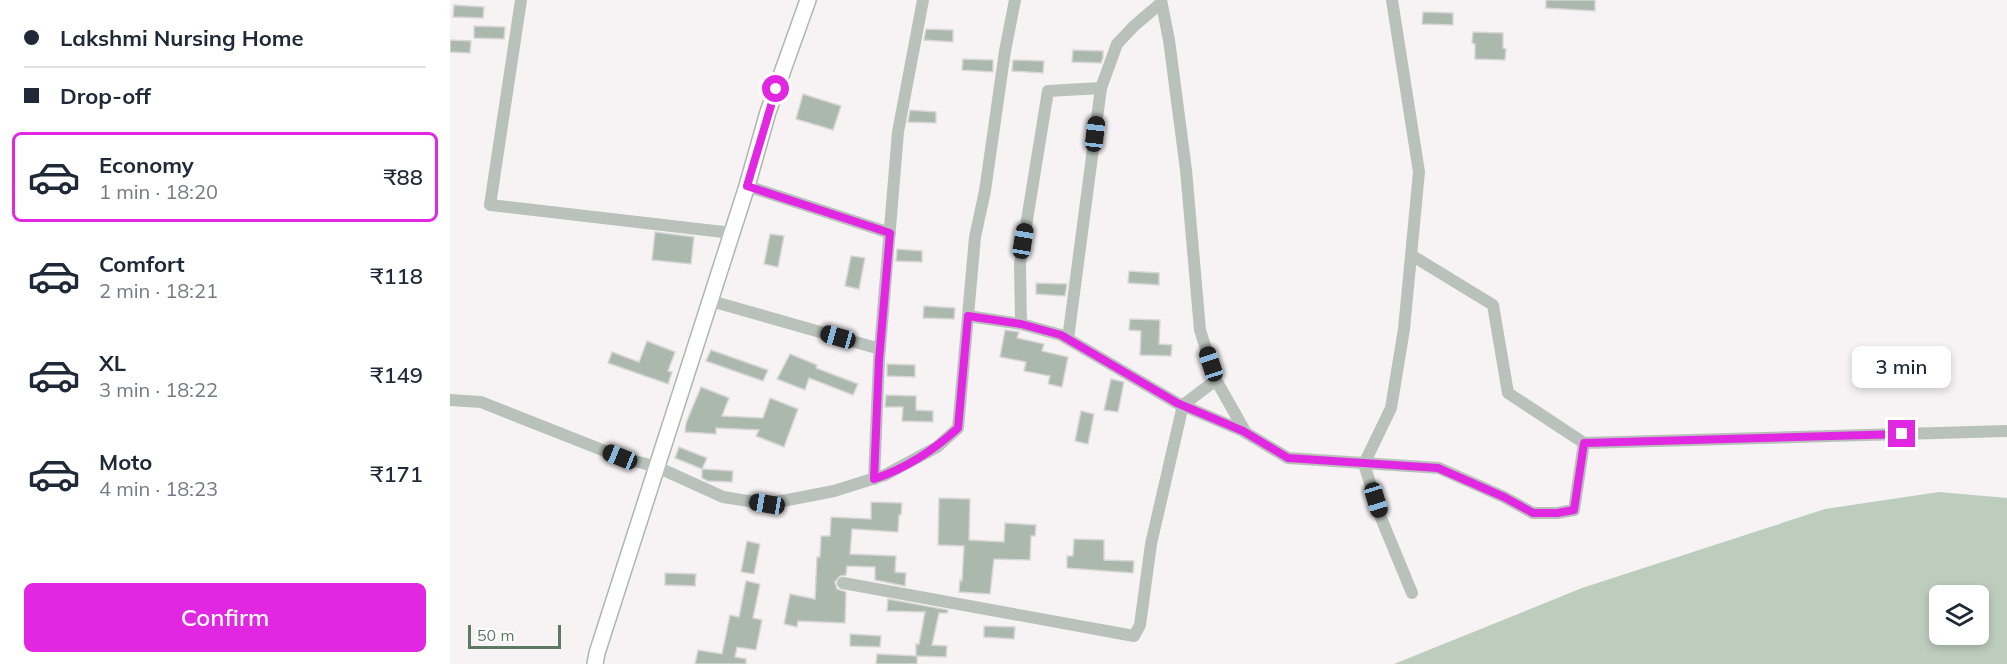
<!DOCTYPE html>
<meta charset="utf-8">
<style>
:root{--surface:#fff;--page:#f6f6f7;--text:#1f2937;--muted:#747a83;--line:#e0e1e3;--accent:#e227e3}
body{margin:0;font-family:Mulish,sans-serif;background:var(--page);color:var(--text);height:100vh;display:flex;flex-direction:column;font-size:22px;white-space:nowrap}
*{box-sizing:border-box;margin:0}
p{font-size:20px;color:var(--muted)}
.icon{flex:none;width:33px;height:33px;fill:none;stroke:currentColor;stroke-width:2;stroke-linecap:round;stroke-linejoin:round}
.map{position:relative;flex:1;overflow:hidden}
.panel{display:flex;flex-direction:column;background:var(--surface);width:450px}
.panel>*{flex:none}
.guide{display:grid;align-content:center;height:132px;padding:0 24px;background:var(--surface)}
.tools{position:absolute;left:1479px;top:585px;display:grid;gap:12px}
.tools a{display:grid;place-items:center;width:60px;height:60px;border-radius:9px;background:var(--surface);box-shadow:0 3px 9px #0003;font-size:30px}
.scale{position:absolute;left:18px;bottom:15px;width:93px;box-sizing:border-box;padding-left:6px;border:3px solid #5d7863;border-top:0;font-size:16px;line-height:21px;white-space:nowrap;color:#5d7863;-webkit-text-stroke:4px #fff;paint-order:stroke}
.end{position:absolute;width:27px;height:27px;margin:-14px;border:8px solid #e227e3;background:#fff;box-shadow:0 0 0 3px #fff}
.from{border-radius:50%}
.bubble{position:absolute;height:42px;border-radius:9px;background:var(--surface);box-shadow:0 3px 9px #0003;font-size:20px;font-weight:600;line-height:42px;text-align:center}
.car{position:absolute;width:18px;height:36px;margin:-18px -9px;border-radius:8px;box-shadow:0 0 4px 2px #0007;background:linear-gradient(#222 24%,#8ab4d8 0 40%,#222 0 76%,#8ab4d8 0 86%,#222 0)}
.guide b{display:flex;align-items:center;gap:21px;height:57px;font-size:22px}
.guide b+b{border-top:2px solid var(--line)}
.guide i{width:15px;height:15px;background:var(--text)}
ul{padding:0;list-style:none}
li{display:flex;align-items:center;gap:18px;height:90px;margin:0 12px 9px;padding:0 12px;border:3px solid transparent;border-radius:9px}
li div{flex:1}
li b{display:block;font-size:22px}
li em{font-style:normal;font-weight:600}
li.on{border-color:var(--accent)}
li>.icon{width:54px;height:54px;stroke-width:1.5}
.action{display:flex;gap:12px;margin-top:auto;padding:12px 24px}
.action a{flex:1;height:69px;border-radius:9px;background:var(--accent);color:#fff;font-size:24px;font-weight:600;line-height:69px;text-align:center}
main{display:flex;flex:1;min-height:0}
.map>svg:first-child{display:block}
.water{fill:#bcccbd;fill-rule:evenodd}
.building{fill:#abb8ad;stroke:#d8d6d6;stroke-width:1.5}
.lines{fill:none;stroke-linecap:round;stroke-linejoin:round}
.major-casing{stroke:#acb7af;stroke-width:18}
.minor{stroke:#b8c2ba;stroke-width:12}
.major{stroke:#fff;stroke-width:15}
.route{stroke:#e227e3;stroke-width:8}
</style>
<main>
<section class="panel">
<div class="guide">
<b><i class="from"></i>Lakshmi Nursing Home</b>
<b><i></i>Drop-off</b>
</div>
<ul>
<li class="on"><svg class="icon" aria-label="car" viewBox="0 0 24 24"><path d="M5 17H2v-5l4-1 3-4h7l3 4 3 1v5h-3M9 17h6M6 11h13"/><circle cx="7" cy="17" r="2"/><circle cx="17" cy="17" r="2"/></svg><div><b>Economy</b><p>1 min · 18:20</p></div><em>₹88</em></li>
<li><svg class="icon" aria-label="car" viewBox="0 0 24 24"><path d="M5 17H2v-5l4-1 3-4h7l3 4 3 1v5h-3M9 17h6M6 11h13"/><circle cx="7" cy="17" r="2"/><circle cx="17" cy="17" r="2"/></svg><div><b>Comfort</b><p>2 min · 18:21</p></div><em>₹118</em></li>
<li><svg class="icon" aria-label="car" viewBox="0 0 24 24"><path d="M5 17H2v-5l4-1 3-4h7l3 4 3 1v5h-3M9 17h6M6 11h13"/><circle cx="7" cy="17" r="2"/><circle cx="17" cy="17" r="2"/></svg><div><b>XL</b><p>3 min · 18:22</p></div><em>₹149</em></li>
<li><svg class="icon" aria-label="car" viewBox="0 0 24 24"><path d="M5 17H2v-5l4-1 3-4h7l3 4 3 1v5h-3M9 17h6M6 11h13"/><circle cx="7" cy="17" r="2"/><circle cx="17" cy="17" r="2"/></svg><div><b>Moto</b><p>4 min · 18:23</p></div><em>₹171</em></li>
</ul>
<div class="action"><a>Confirm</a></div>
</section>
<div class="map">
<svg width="1557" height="664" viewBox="0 0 1557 664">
<rect width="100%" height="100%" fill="#f7f3f4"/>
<path class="water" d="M1489,492L1557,498V664H944L1132,588L1375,509ZM1490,596H1528V634H1490Z"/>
<g class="building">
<path d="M1096,0H1145V11L1096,8Z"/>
<path d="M4,5L34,7L33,18L3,17Z"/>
<path d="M973,12L1003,13V25L972,24Z"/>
<path d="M24,26L55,27L54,39L24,38Z"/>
<path d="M476,29L503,30V42L474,40Z"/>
<path d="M1023,32L1053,33V48L1056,49L1055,60L1025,59V44L1022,43Z"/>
<path d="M0,40L21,41L20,53L0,52Z"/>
<path d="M623,50L653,51V58L651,63L622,62Z"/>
<path d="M513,59L543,60V72L512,70Z"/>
<path d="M563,60L594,61L593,73L562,71Z"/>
<path d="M353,94L391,106L383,130L346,119Z"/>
<path d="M460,110L486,112V123L458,122Z"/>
<path d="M205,232L244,237L241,264L202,260Z"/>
<path d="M320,234L334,236L328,267L314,264Z"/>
<path d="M447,249L472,251V262L446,261Z"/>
<path d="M401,256L415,258L409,289L395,286Z"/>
<path d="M679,271L709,273V285L678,283Z"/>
<path d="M586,283L617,284L615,296L586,294Z"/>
<path d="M474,306L505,308L504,319L473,318Z"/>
<path d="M680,319L710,320L709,344L722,345L721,356L690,355L691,331L679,330Z"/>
<path d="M555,330L569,332L567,338L594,344L592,351L618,357L612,387L598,384L600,376L574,371L576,362L550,357Z"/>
<path d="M197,341L225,352L218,371L222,372L218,384L158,363L162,352L189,362Z"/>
<path d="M261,350L318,370L313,381L256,361Z"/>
<path d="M340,354L367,365L366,368L408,384L403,395L359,378L355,390L327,379Z"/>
<path d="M437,364L465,365V377L437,376Z"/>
<path d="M661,379L674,382L668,412L654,410Z"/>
<path d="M251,387L279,398L272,416L313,418L320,398L348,409L334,447L306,436L309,430L266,428V434L235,432L236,423Z"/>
<path d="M436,395L466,396V410L483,411V422L452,421L453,407H435Z"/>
<path d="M631,411L644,414L638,444L625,441Z"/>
<path d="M229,447L257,458L252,469L225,458Z"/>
<path d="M252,469L283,471L282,482L258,481L252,478Z"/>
<path d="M489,498L520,499L519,540L554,542L555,523L586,525L585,536H581L580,560L544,559L540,594L509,592L510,580L512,581L514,546L488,545Z"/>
<path d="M421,502L452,503L451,515H449L448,532L402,529L400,554L446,556L445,572L456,573L455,586L425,580V567L397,566L396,575L390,576L385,582L387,589L396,592L395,623L348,621L347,627L334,624L340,594L365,599L367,557H370L371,536H380L381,517L421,519Z"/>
<path d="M624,539L654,540V560L684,561L683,573L617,568V556H623Z"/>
<path d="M297,541L310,544L304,574L291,572Z"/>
<path d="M215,573L246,574L245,586L215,585Z"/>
<path d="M296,581L310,584L303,618L312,620L306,650L287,647L285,657L296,659V664H245L248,650L272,654L280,615L289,617Z"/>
<path d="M438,599L498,610L497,613H489L482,645L497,646L496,657L466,656V644H469L475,612L437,611Z"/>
<path d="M534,626L565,627L564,639L534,637Z"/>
<path d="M400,634L431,636L430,647L400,646Z"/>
<path d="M427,654L467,656V664H426Z"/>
</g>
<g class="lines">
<g class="major-casing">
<path id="major" d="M145,664L147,653L297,186L318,112L358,0"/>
</g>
<g class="minor">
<path d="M71,0L40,205L282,233"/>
<path d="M711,0L719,40L736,170L750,330L766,380L796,433"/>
<path d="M942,0L969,172L954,329L941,408L914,464L931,518L962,593"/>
<path d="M297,186L440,233"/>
<path d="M961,255L1043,305L1058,393L1134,443L1557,431"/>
<path d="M261,301L430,349"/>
<path d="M518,316L571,324L611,335L727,403L793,431L838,458L989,468L1054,497L1083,513H1107L1124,510L1134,443"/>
<path d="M571,324L570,263L598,91L651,88L667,44L684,26L711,3"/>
<path d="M618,339L651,88"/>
<path d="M0,400L31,402L170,457L207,467L273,497L317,504L384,491L435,475L487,447L508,428L525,237L535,191L555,51L565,0"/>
<path d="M424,479L429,360L448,132L473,0"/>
<path d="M393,583L684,636L690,625L701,544L733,405L766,380"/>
</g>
<use href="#major" class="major"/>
</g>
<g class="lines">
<path class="route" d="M326,89L297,186L440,233L429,360L424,479C454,469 484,450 508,428L518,316L571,324L611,335L727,403L793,431L838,458L988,468L1054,497L1083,513H1107L1124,510L1134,443L1452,434"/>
</g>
</svg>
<div class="tools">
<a><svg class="icon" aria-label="layers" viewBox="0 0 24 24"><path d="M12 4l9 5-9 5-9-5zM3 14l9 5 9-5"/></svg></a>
</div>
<div class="scale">50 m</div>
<i class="end from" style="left:326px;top:89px"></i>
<i class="end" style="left:1452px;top:434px"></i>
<div class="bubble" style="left:1402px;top:346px;width:99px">3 min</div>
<i class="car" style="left:645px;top:134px;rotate:7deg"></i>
<i class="car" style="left:573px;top:241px;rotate:9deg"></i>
<i class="car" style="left:388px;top:337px;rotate:286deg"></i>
<i class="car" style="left:761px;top:364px;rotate:342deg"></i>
<i class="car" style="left:170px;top:457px;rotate:292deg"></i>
<i class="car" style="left:926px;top:500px;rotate:163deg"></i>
<i class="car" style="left:317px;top:504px;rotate:279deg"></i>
</div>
</main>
